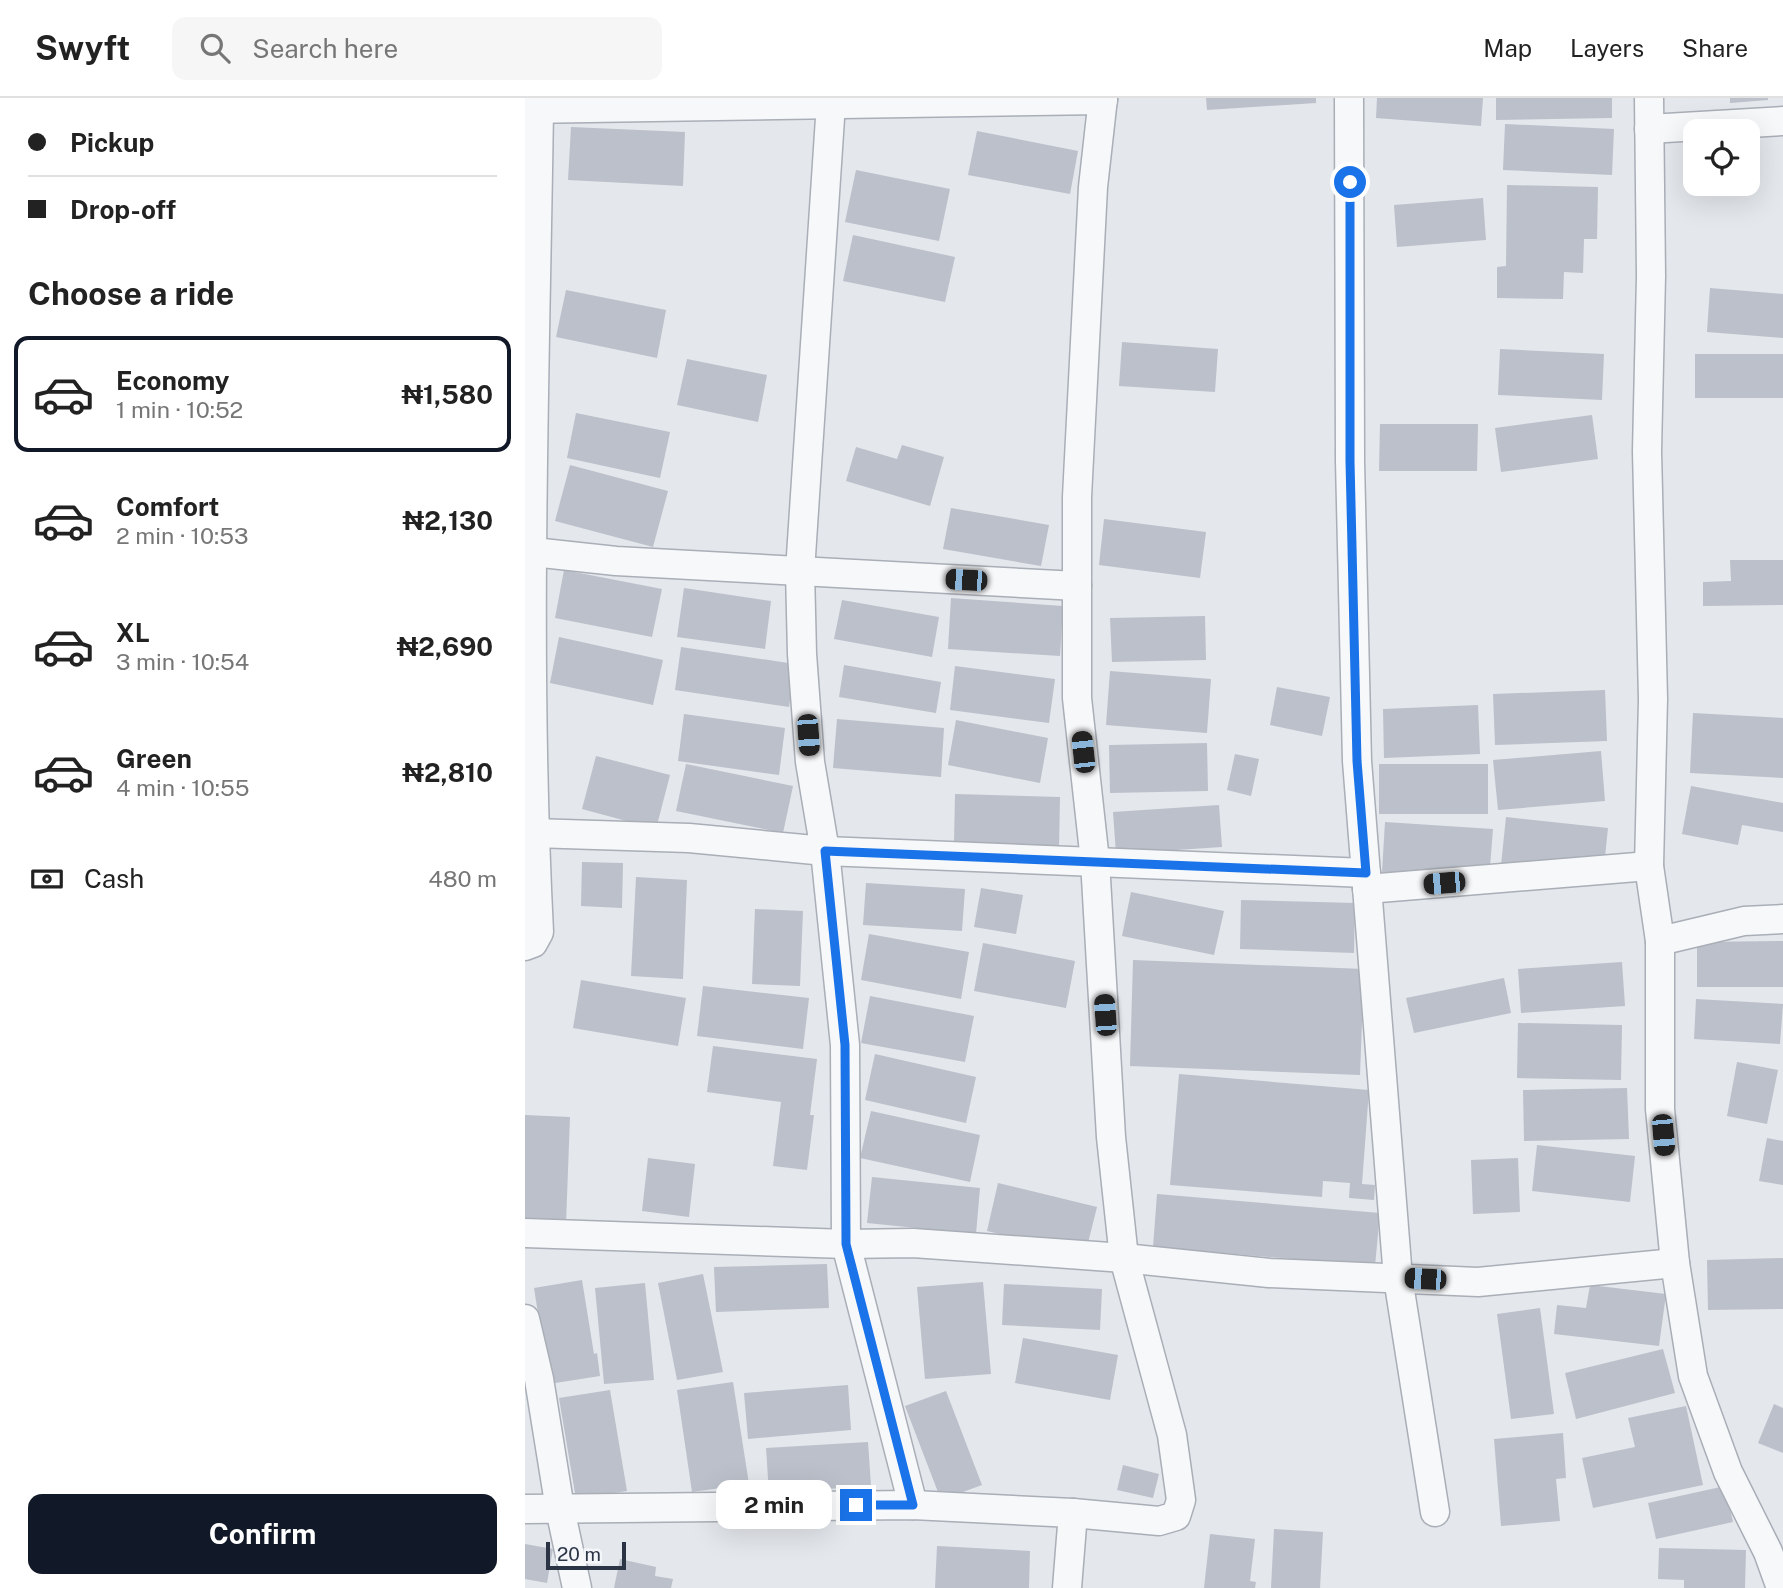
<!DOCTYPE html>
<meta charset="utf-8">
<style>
:root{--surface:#fff;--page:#f6f6f6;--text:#222;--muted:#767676;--line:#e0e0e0;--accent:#111827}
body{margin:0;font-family:"Public Sans",sans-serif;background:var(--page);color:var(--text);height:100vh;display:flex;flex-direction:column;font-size:26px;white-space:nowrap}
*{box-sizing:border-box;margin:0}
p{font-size:23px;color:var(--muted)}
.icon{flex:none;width:38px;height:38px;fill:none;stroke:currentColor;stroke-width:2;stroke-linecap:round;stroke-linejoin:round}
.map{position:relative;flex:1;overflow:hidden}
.drawer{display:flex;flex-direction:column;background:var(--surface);width:525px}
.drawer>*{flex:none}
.top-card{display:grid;align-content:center;height:154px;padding:0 28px;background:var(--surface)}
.tools{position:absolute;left:1158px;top:21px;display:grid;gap:14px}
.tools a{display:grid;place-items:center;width:77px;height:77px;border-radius:14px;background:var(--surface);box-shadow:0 7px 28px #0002;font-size:35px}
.scale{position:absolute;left:21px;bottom:18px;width:80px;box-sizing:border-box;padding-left:7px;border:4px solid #2b3445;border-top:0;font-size:19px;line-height:24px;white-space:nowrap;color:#2b3445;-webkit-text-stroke:5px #f4f6f9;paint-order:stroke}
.end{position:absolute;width:32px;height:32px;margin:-16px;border:9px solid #1a73e8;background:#fff;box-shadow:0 0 0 4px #fff}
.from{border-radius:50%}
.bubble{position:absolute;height:49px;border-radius:14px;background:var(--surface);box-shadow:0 7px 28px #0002;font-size:23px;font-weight:700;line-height:49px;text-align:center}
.car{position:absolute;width:21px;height:42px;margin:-21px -10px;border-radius:9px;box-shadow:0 0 5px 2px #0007;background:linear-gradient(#222 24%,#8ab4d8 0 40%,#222 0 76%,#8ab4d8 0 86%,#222 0)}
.top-card b{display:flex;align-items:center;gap:24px;height:66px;font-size:26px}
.top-card b+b{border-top:2px solid var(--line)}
.top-card i{width:18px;height:18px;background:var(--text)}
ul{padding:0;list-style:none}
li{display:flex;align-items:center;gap:21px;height:116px;margin:0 14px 10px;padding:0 14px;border:4px solid transparent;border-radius:14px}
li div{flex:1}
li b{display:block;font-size:26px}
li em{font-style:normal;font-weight:700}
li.selected{border-color:var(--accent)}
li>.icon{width:63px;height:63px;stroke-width:1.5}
h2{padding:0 28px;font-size:32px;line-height:84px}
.pay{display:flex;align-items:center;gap:18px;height:77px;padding:0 28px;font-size:26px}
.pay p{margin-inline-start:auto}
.cta{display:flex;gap:14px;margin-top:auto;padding:14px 28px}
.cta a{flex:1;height:80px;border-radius:14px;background:var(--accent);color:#fff;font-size:28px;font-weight:700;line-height:80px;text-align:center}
header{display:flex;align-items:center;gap:42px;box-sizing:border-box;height:98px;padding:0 35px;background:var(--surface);border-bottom:2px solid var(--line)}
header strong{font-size:33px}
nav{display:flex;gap:38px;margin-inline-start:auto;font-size:24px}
.search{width:490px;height:63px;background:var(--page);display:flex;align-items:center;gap:18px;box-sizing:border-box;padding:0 24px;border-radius:14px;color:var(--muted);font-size:26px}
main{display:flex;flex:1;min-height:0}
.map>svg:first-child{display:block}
.building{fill:#bbc0ca}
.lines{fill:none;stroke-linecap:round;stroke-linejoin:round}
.street-casing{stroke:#a9aeb7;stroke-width:31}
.street{stroke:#f7f8fa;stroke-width:28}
.route{stroke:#1a73e8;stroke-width:9}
</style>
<header>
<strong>Swyft</strong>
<div class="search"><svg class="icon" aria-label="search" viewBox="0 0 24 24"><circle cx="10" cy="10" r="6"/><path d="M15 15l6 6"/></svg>Search here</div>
<nav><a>Map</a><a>Layers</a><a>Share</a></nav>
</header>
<main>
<section class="drawer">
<div class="top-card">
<b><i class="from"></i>Pickup</b>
<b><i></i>Drop-off</b>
</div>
<h2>Choose a ride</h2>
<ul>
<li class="selected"><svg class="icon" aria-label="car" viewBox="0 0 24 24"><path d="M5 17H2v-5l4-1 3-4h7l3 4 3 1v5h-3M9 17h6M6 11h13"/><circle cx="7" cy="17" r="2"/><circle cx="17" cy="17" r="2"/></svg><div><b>Economy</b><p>1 min · 10:52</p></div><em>₦1,580</em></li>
<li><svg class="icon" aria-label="car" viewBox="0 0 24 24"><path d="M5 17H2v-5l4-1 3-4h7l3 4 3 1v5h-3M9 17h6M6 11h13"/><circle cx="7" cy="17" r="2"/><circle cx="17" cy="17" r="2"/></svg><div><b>Comfort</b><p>2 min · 10:53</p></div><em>₦2,130</em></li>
<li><svg class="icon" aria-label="car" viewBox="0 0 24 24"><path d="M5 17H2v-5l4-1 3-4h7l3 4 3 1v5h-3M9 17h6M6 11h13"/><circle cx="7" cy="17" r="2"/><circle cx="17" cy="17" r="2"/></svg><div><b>XL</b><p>3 min · 10:54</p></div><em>₦2,690</em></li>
<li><svg class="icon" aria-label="car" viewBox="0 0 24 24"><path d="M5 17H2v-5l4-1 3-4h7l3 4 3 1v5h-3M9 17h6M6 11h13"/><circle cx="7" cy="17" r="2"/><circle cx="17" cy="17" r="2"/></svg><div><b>Green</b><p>4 min · 10:55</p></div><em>₦2,810</em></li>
</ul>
<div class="pay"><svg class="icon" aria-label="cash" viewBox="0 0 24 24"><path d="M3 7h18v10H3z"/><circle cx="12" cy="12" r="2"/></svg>Cash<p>480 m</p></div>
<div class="cta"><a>Confirm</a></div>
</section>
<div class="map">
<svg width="1258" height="1490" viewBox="0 0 1258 1490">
<rect width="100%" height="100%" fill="#e4e7ec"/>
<g class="building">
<path d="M681,0H791V5L682,12Z"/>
<path d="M852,0H958L956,28L851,20Z"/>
<path d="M971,0H1087V20L971,22Z"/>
<path d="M1205,0H1243V2L1205,5Z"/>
<path d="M980,26L1089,31L1087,77L978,72Z"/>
<path d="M46,29L160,34L158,88L43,82Z"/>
<path d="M452,33L553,53L545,96L443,77Z"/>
<path d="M331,72L425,91L414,143L320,124Z"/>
<path d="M982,87L1073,89L1072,141H1059L1058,175L1039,174L1038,201L972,200V169L981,168Z"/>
<path d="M958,100L961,142L872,149L869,107Z"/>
<path d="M328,137L430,159L420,204L318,183Z"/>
<path d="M1185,190L1258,196V240L1182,234Z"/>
<path d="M41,192L141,212L132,260L31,239Z"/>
<path d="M597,244L693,251L690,294L594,288Z"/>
<path d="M975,251L1079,256L1077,302L973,297Z"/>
<rect x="1170" y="256" width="88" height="44"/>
<path d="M162,261L242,277L233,324L152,307Z"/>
<path d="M51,315L145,334L135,380L42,360Z"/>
<path d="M1067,317L1073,361L976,374L970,330Z"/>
<path d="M855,326H953L952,373H854Z"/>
<path d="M377,347L419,359L405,408L321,383L331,349L372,361Z"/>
<path d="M45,367L143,393L128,449L30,423Z"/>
<path d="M426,410L524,427L516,468L418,451Z"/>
<path d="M579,421L681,434L675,480L574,467Z"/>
<path d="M1205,462H1258V507L1178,508V484L1206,483Z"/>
<path d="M39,472L137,491L127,539L30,520Z"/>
<path d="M159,490L246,503L240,551L152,539Z"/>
<path d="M426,500L538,508L535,558L423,551Z"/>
<path d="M317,502L414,519L407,559L309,541Z"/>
<path d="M680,518L681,562L587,564L585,520Z"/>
<path d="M34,539L138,562L128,607L25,585Z"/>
<path d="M156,549L270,566L264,609L150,592Z"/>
<path d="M319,567L416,584L411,615L314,599Z"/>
<path d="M430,568L530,581L524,625L425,612Z"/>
<path d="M585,573L686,581L682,635L581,627Z"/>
<path d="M752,589L805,599L797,638L745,627Z"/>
<path d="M1080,592L1082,643L970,647L968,596Z"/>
<path d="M953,607L955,656L859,660L858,611Z"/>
<path d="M1168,615L1258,620V680L1165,675Z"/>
<path d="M159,616L260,630L254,677L153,663Z"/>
<path d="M312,621L419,630L416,679L308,670Z"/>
<path d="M431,622L523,640L515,685L423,667Z"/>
<path d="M682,645L683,693L585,695L584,647Z"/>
<path d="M1076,653L1080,703L973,712L968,662Z"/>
<path d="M710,656L734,661L726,698L702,692Z"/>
<path d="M71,658L145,677L131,731L57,711Z"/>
<path d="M161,666L268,688L258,735L151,713Z"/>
<rect x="854" y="666" width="109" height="50"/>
<path d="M1166,688L1258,705V734L1217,727L1213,747L1157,736Z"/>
<path d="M430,696L535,699L534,749L429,746Z"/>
<path d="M694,707L697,749L591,756L588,714Z"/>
<path d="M981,719L1083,730L1078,778L976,767Z"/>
<path d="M860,724L968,731L964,782L857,774Z"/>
<path d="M57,764L98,765L97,810L56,808Z"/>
<path d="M111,779L162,782L158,881L106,878Z"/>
<path d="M341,785L440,791L437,833L338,827Z"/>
<path d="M456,790L498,797L491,836L449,829Z"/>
<path d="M606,794L699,813L689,857L597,838Z"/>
<path d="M716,802L830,805L829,855L715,851Z"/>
<path d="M230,811L278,813L275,888L227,886Z"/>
<path d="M344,836L444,854L436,901L336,882Z"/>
<path d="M1258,843V889H1172V844Z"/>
<path d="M458,845L550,863L541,910L449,893Z"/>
<path d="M608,862L839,871L835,977L605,968Z"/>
<path d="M1097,864L1100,908L996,915L993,871Z"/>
<path d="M979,880L986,915L889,935L881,900Z"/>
<path d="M56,882L161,900L153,948L48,930Z"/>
<path d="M178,888L284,900L278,951L172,938Z"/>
<path d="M345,898L449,918L440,964L336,945Z"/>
<path d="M1171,901L1258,906L1255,946L1169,941Z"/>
<path d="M993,925L1097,927L1096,982L992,980Z"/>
<path d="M188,948L292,961L285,1017H289L282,1072L248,1068L256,1004L182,994Z"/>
<path d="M350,956L451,979L441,1025L340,1002Z"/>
<path d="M1212,964L1253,972L1242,1026L1202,1018Z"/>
<path d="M654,976L844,992L837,1086L850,1087L849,1102L824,1100L825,1085L798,1083L797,1099L645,1087Z"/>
<path d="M1102,990L1104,1041L999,1043L998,992Z"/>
<path d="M346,1013L455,1037L445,1084L335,1060Z"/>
<path d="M0,1017L45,1019L41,1125L0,1123Z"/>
<path d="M1242,1040L1258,1043V1087L1234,1083Z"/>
<path d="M1012,1047L1110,1058L1105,1104L1007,1093Z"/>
<path d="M123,1060L170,1066L164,1119L117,1113Z"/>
<path d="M993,1060L995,1114L948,1116L946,1062Z"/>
<path d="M347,1079L455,1090L451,1136L342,1125Z"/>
<path d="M473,1085L572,1109L560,1157L462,1133Z"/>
<path d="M632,1096L855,1115L850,1168L628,1149Z"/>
<path d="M1258,1160V1211L1183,1212L1182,1162Z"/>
<path d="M302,1166L304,1210L191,1214L189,1169Z"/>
<path d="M178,1176L198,1274L152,1282L133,1185Z"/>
<path d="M57,1182L69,1256L72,1255L75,1278L24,1286L9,1190Z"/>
<path d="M458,1184L466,1276L400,1281L392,1189Z"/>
<path d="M120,1185L129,1282L79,1286L70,1190Z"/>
<path d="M479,1186L577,1191L575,1232L477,1227Z"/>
<path d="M1065,1187L1141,1196L1134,1248L1029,1236L1032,1207L1061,1210Z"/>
<path d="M1015,1210L1029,1316L986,1321L972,1216Z"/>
<path d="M498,1240L593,1257L585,1302L490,1285Z"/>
<path d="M1138,1251L1150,1295L1051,1321L1040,1275Z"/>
<path d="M208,1284L224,1386L167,1394L152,1292Z"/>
<path d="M323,1287L326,1332L223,1341L219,1295Z"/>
<path d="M85,1292L102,1393L51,1401L34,1300Z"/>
<path d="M421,1293L457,1387L416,1402L380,1308Z"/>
<path d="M1249,1306L1258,1310V1355L1233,1345Z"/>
<path d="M1161,1308L1178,1387L1068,1410L1057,1360L1110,1349L1103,1320Z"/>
<path d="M1038,1335L1041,1380L1031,1381L1035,1423L976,1428L969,1341Z"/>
<path d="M343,1344L346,1388L244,1395L241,1350Z"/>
<path d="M598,1367L634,1376L628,1400L592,1392Z"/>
<path d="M1200,1388L1208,1424L1131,1441L1123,1405Z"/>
<path d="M749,1431L798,1434L795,1490H746Z"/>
<path d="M685,1436L730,1441L725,1483L731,1484L730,1490H679Z"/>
<path d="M0,1446L28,1451L22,1485L0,1481Z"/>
<path d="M412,1448L505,1453L504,1490H410Z"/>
<path d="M1134,1450L1221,1452L1220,1490H1159V1482L1133,1481Z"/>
<path d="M95,1461L131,1469L130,1478L148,1481L146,1490H89Z"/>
</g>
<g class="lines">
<g class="street-casing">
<g id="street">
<path d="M824,0L825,363L832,663L873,1180L910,1414"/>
<path d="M1124,0L1126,178L1122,353L1128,601L1124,768L1135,843V1011L1150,1165L1168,1278L1203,1374L1243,1454L1256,1490"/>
<path d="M306,5L275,473L277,556L285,664L300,753L320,947L321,1146L388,1407"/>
<path d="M0,11L578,2"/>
<path d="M1124,31L1258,23"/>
<path d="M8,454L91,463L552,488"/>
<path d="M8,735L164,740L300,753L841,775"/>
<path d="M842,791L1124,768"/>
<path d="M1135,843L1219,823L1258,821"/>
<path d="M0,848L8,845L14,834C0,560 10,285 14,11"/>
<path d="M0,1135L321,1146L388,1145L599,1160L744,1175L953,1184L1150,1165"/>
<path d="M0,1221L14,1281L35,1411L52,1490"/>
<path d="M0,1411L388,1407L548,1415L634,1423L651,1418L656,1402L647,1337L599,1160L586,1039L570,763L552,600V399L568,89L578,0"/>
<path d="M542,1490L548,1415"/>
</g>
</g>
<use href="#street" class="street"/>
</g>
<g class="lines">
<path class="route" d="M331,1407H388L321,1146L320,947L300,753L841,775L832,663L825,363V84"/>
</g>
</svg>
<div class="tools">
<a><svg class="icon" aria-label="locate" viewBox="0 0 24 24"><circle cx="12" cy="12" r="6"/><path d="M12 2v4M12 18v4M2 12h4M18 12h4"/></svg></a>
</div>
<div class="scale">20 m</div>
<i class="end from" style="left:825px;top:84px"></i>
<i class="end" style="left:331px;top:1407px"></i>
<div class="bubble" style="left:191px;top:1382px;width:116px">2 min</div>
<i class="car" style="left:441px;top:482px;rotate:273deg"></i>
<i class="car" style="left:283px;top:637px;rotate:176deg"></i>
<i class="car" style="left:558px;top:654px;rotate:354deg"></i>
<i class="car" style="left:919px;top:785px;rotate:265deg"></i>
<i class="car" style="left:580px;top:917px;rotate:356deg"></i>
<i class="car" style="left:1138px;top:1037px;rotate:175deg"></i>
<i class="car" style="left:900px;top:1181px;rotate:273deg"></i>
</div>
</main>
